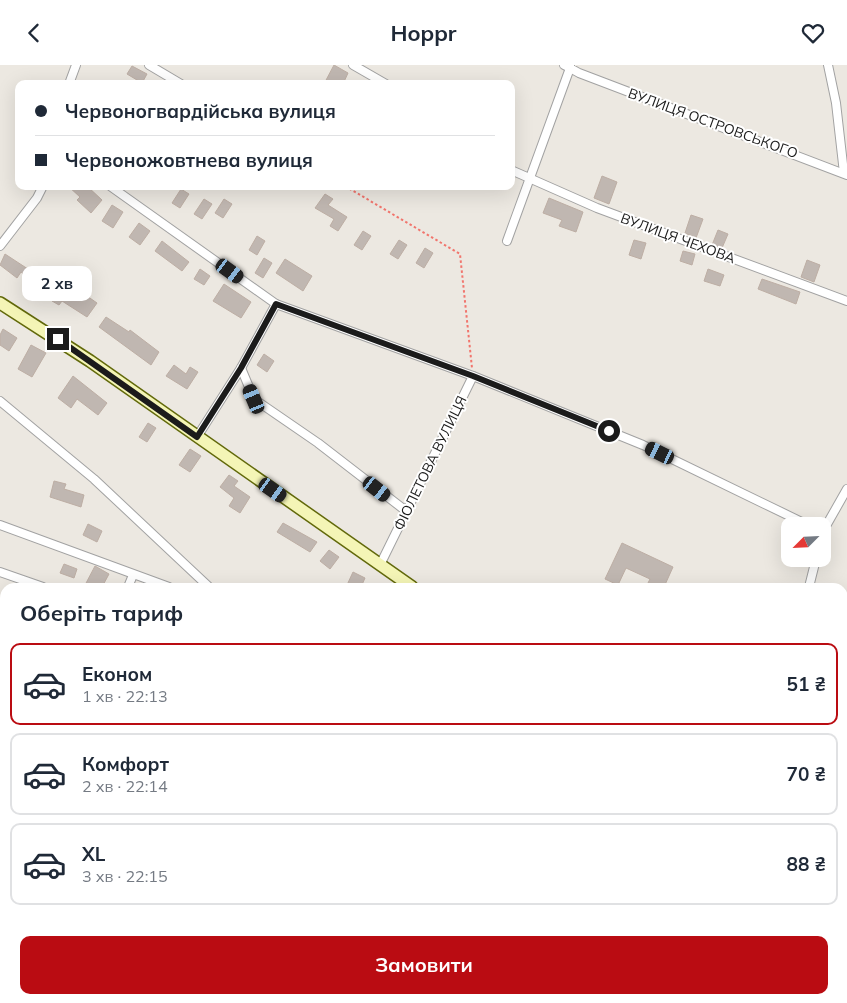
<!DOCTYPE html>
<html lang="uk">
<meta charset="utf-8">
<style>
:root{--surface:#fff;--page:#f6f6f7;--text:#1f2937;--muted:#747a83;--line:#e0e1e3;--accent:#ba0c12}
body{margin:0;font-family:Mulish,sans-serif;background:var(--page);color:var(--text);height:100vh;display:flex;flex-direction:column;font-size:19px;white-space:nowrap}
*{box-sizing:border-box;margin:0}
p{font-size:16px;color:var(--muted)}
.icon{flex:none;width:28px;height:28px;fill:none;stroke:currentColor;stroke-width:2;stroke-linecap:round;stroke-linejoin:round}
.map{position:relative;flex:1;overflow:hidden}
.sheet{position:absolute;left:0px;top:518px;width:848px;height:421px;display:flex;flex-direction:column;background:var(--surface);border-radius:15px 15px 0 0;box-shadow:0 5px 20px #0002}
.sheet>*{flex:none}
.top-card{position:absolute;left:15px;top:15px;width:500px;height:110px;border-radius:10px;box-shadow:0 5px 20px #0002;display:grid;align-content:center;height:110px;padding:0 20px;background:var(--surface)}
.needle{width:32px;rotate:246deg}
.tools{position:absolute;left:781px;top:452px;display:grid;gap:10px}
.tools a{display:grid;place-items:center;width:50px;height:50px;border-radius:10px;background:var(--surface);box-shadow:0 5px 20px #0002;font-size:25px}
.end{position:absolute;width:22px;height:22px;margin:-11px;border:6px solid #1b1b1b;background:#fff;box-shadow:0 0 0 2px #fff}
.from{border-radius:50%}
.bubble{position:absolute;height:35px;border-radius:10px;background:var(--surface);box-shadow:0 5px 20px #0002;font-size:16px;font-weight:700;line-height:35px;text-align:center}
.car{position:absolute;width:15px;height:30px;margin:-15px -8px;border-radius:6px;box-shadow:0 0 4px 1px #0007;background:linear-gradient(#222 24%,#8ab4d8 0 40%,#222 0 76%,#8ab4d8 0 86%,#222 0)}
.top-card b{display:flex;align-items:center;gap:18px;height:48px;font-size:19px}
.top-card b+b{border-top:1px solid var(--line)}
.top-card i{width:12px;height:12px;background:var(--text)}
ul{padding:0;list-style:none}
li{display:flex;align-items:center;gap:15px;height:82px;margin:0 10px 8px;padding:0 10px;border:2px solid var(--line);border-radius:10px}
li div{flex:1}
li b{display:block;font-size:19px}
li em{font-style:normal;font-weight:700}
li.selected{border-color:var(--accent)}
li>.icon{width:45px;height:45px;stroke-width:1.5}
h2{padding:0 20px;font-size:22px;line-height:60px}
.button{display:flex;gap:10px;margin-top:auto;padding:10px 20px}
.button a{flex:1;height:58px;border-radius:10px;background:var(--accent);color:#fff;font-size:20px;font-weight:700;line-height:58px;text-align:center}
header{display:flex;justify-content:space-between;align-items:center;height:65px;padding:0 20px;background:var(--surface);font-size:22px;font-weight:700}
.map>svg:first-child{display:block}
.building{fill:#c0b7b1;stroke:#bdaea4}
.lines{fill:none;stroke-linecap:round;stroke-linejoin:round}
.street-casing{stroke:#a2a2a2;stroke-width:10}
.secondary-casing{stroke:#62690b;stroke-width:14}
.path{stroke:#f1756d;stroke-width:2;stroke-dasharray:2.5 2.5;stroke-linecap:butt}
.street{stroke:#fff;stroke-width:8}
.secondary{stroke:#f4f5b6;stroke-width:11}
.rail-casing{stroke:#696969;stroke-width:4.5}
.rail{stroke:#fff;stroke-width:2.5;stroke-dasharray:8;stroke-linecap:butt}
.route{stroke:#1b1b1b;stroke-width:6}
.labels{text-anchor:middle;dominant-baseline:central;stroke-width:4;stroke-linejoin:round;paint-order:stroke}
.street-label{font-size:14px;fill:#1b1b1b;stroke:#fff}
</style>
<header><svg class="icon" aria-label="back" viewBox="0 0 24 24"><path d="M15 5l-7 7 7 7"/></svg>Hoppr<svg class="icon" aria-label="heart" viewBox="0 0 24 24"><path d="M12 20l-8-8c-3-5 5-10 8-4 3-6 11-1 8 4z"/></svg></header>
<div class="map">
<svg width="847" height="938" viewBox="0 0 847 938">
<rect width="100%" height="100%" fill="#ece8e1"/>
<g class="building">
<path d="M334,0L348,8L343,19H324Z"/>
<path d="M132,1L147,9L142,18L127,9Z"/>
<path d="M602,111L617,117L609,139L594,133Z"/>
<path d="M68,121H87L102,135L91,148L77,135L80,132Z"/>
<path d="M181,124L189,129L180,143L172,138Z"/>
<path d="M325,129L333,134L328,140L347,152L338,166L330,161L334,154L315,143Z"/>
<path d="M549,133L583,147L576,167L559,161L562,155L543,148Z"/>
<path d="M204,134L212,139L202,154L194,149Z"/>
<path d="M224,134L232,139L223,153L215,148Z"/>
<path d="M112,140L123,147L113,163L102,156Z"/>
<path d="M691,150L703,154L696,173L685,168Z"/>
<path d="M139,158L150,166L140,180L129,172Z"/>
<path d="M718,165L728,169L722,183L712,180Z"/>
<path d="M363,166L371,171L362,185L354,180Z"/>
<path d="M257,171L265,176L257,190L249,185Z"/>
<path d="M399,175L407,180L398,194L390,189Z"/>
<path d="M634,175L646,178L641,194L629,190Z"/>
<path d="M162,176L189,197L182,206L155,186Z"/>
<path d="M425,183L433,188L424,203L416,198Z"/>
<path d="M683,186L695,189L692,200L680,196Z"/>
<path d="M5,189L34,208L36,205L48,214L52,209L62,215L60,218L74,228L77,224L97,238L87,252L62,236L59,240L52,236L55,231L21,207L17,213L0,200Z"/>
<path d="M264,193L272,198L263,213L255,208Z"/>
<path d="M285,194L312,211L303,226L276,208Z"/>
<path d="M807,195L820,200L814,217L801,212Z"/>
<path d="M200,204L210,211L204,220L194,214Z"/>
<path d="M708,204L724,210L720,221L704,216Z"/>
<path d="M762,214L800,227L796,239L758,224Z"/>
<path d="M224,219L251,237L241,253L213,236Z"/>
<path d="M106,252L129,267L130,265L159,287L151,300L99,262Z"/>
<path d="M3,264L17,273L9,286L0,280V270Z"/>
<path d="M31,280L46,288L32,312L18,304Z"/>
<path d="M264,289L274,296L267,307L257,300Z"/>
<path d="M174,300L186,309L190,302L198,307L187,324L166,311Z"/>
<path d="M73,311L107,338L98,350L77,334L71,343L58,333Z"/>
<path d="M148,358L156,363L147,377L139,372Z"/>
<path d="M190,384L201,391L190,407L179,400Z"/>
<path d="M229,410L238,416L234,421L250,432L240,448L229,441L234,433L220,422Z"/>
<path d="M54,416L66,419L64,424L84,430L81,442L50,432Z"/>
<path d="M283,458L317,477L310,487L277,467Z"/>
<path d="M88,459L102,466L97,477L83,470Z"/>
<path d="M622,478L673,502L664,522H646L650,514L626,503L618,520L605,514Z"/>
<path d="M329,485L339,492L330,504L320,496Z"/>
<path d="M64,499L77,504L74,513L60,508Z"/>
<path d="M95,501L109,509L102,522H84Z"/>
<path d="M353,507L365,513L361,522L347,520Z"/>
</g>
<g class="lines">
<g class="street-casing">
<g id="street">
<path d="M149,0L181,19"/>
<path d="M353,0L386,19"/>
<path d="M570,0V3L579,8L847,110"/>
<path d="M828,0L836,38L844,108"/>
<path d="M69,19L76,0"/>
<path d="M511,105L597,143L847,236"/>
<path d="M110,121L276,239L473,311L643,380L810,461"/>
<path d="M507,176L570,3L564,0"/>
<path d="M0,181L37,133L43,121"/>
<path d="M241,303L254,334L318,378L406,446"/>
<path d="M0,336L94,414L209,522"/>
<path d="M197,372L241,303L276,239"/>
<path d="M0,460L169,522"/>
<path d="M822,468L847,424"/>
<path d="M380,500L473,311"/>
<path d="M0,507L43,522"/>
<path d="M128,522L133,510"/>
<path d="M809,522L816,494"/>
</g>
</g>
<g class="secondary-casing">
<g id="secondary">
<path d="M0,238L90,296L412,522"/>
<path d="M842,768L847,769"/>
</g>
</g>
<path class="path" d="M345,121L460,189L472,303"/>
<use href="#street" class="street"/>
<use href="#secondary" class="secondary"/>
<g class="rail-casing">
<g id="rail">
<path d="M0,746L5,747"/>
<path d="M364,934L370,938"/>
</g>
</g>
<use href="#rail" class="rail"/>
</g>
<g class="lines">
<path class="route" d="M58,274L197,372L241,303L276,239L473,311L609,366"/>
</g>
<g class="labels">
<g class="street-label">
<text transform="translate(713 58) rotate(20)">ВУЛИЦЯ ОСТРОВСЬКОГО</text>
<text transform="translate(678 173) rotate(20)">ВУЛИЦЯ ЧЕХОВА</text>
<text transform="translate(430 398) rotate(-64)">ФІОЛЕТОВА ВУЛИЦЯ</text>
</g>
</g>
</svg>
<div class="tools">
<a><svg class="needle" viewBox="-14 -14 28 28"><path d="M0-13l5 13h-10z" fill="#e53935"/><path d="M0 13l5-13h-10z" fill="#747a83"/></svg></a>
</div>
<i class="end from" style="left:609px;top:366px"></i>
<i class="end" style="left:58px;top:274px"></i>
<div class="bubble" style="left:22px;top:201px;width:70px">2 хв</div>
<i class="car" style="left:230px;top:206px;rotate:126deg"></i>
<i class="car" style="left:254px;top:334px;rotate:337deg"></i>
<i class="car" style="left:660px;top:388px;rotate:296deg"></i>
<i class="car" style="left:377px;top:424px;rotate:128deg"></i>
<i class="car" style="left:273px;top:425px;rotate:125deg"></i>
<div class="top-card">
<b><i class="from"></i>Червоногвардійська вулиця</b>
<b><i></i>Червоножовтнева вулиця</b>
</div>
<section class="sheet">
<h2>Оберіть тариф</h2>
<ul>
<li class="selected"><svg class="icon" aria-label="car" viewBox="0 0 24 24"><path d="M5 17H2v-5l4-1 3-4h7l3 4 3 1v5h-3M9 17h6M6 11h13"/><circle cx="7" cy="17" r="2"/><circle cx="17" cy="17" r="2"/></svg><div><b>Економ</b><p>1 хв · 22:13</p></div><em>51 ₴</em></li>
<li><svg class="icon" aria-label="car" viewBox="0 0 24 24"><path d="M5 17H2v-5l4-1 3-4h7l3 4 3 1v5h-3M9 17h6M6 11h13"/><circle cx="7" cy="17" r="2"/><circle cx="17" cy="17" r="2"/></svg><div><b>Комфорт</b><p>2 хв · 22:14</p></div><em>70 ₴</em></li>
<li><svg class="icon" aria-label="car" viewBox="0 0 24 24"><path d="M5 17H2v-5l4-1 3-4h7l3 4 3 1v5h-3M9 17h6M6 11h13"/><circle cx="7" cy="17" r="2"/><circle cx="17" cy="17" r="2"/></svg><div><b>XL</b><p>3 хв · 22:15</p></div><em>88 ₴</em></li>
</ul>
<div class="button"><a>Замовити</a></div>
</section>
</div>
